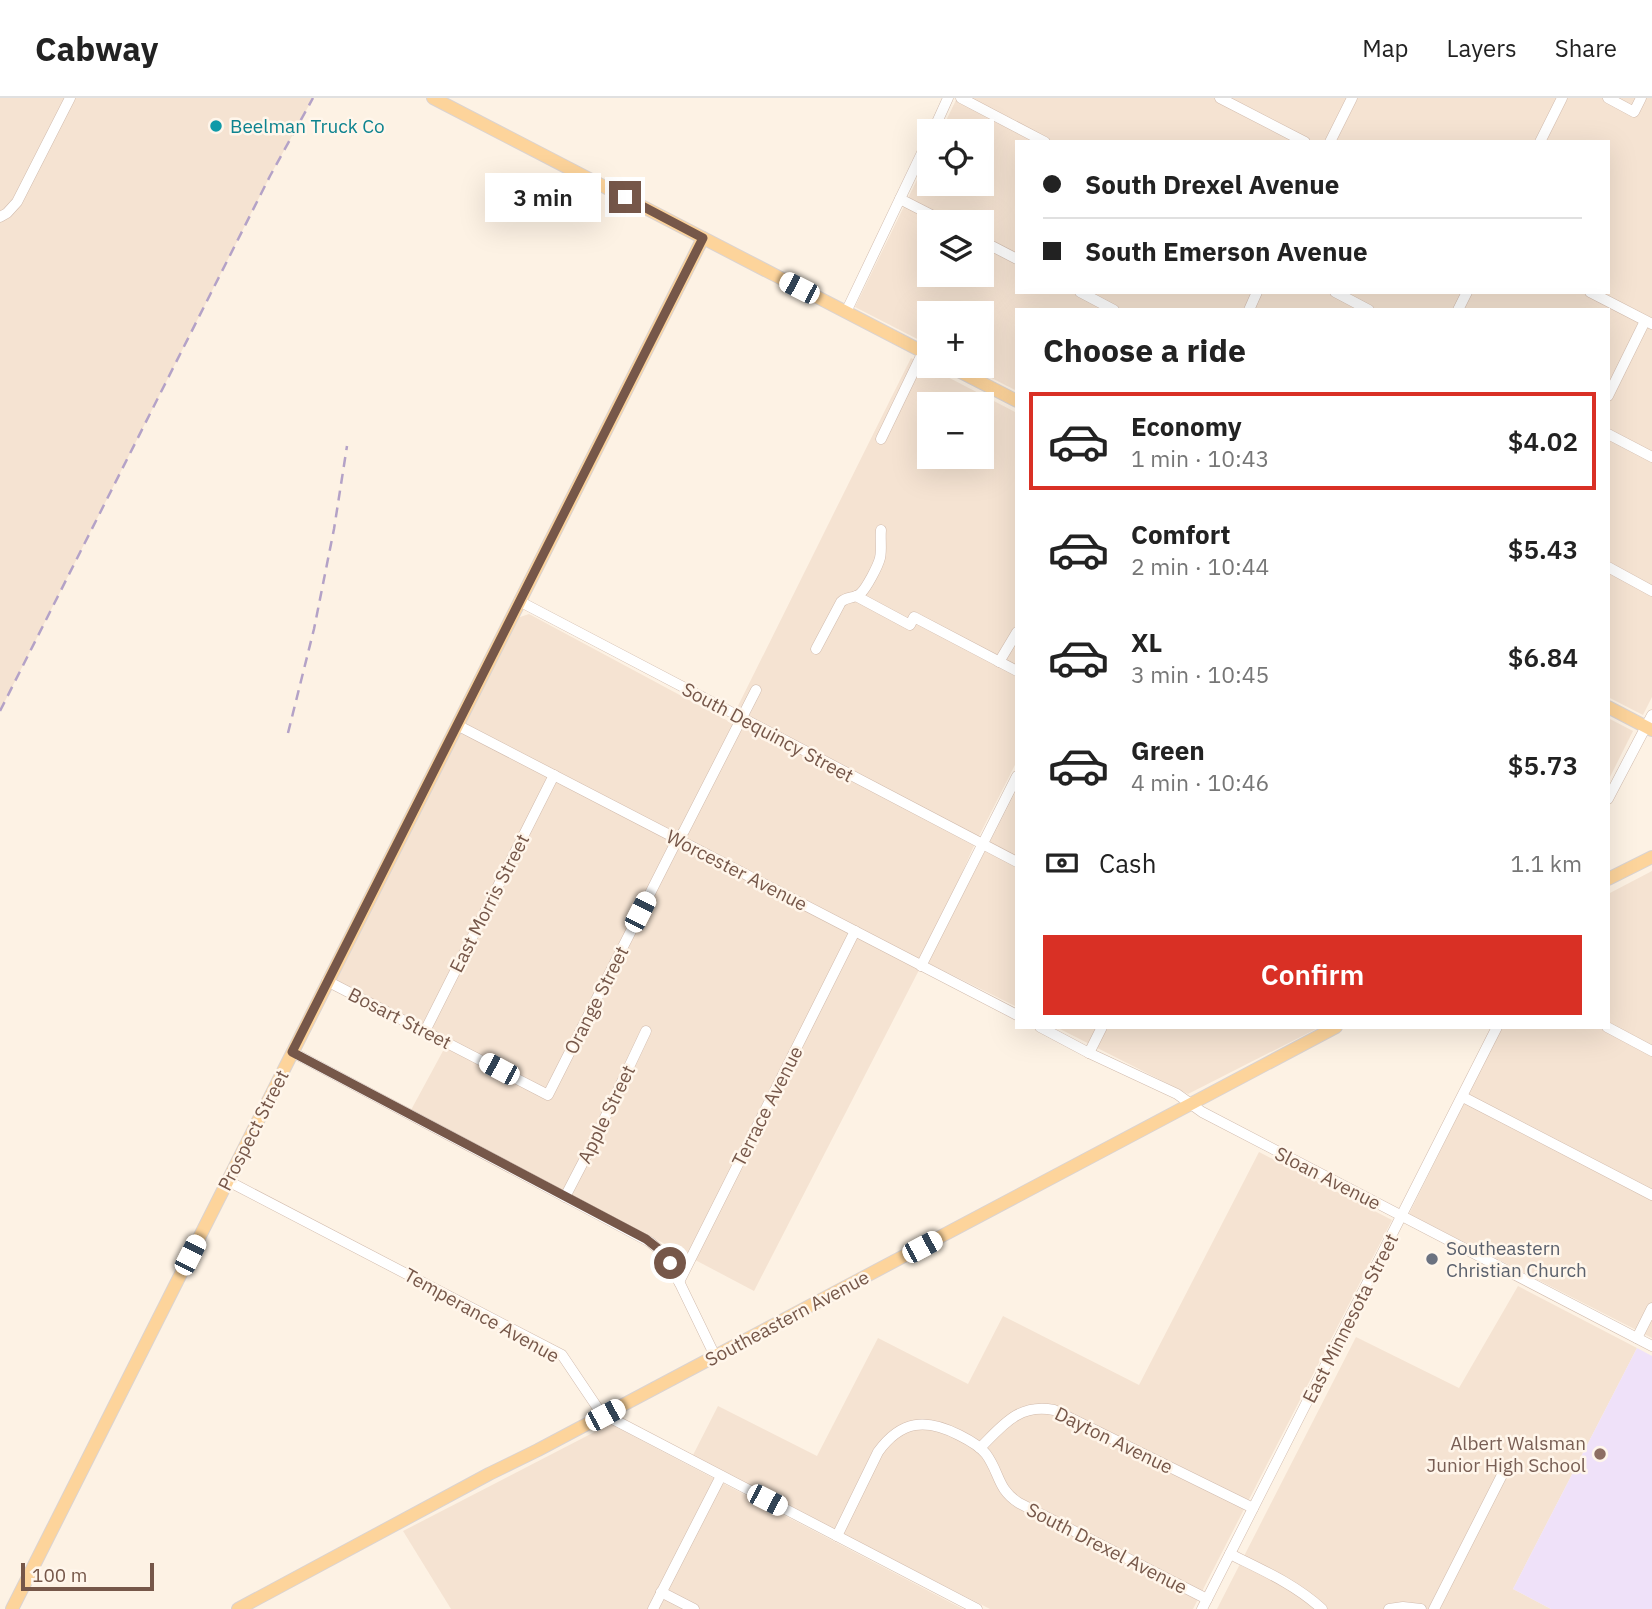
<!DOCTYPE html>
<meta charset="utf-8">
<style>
:root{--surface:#fff;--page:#f6f6f6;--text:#222;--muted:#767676;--line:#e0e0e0;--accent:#d93025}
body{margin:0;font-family:"IBM Plex Sans",sans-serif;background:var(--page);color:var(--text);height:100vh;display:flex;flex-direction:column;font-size:26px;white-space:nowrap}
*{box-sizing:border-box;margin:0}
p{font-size:23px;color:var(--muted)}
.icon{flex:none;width:38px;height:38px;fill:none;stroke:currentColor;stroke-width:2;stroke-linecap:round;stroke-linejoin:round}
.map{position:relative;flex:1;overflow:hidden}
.sheet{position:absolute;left:1015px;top:210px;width:595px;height:721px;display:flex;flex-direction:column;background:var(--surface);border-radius:0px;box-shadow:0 7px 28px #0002}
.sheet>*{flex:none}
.guide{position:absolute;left:1015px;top:42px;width:595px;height:154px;border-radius:0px;box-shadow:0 7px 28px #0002;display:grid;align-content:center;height:154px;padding:0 28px;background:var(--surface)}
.controls{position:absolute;left:917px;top:21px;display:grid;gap:14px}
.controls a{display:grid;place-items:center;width:77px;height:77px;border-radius:0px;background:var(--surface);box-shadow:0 7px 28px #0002;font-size:35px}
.scale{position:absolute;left:21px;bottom:18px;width:133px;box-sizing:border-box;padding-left:7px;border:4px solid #765749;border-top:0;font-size:19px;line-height:24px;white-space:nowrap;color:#765749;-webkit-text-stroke:5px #fff6eb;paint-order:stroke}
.end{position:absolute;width:32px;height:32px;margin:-16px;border:9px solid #765749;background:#fff;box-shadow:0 0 0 4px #fff}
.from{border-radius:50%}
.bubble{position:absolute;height:49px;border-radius:0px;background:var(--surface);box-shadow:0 7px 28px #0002;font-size:23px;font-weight:600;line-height:49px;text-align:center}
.car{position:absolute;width:21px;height:42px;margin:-21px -10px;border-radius:9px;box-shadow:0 0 5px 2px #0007;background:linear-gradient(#fff 24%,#345 0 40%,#fff 0 76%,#345 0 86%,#fff 0)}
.guide b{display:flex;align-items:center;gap:24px;height:66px;font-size:26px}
.guide b+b{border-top:2px solid var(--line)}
.guide i{width:18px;height:18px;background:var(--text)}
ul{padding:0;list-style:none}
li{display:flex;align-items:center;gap:21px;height:98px;margin:0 14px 10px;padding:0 14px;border:4px solid transparent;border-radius:0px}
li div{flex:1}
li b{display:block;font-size:26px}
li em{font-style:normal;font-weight:600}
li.current{border-color:var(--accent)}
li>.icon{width:63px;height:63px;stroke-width:1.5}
h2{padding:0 28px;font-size:32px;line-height:84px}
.pay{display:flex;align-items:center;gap:18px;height:77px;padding:0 28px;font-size:26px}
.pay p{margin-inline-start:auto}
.primary-button{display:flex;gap:14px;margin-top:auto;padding:14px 28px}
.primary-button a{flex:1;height:80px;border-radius:0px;background:var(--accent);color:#fff;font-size:28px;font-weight:600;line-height:80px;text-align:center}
header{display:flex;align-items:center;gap:42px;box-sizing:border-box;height:98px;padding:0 35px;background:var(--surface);border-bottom:2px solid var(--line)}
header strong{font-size:33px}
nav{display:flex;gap:38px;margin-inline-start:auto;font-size:24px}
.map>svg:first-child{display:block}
.residential{fill:#f5e3d2;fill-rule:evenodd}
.education{fill:#efe1f9}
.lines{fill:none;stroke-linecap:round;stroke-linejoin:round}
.minor-casing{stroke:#d1bbad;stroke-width:11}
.major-casing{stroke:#dbd3d0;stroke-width:14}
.minor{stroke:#fff;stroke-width:10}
.major{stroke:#fdd49b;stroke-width:12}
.rail{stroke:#b4a2c7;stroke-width:2.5;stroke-dasharray:10 7;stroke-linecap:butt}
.route{stroke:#765749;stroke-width:9}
.culture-dot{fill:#0f9aa8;stroke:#fff6eb;stroke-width:2.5}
.worship-dot{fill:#6b7280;stroke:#fff6eb;stroke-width:2.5}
.education-dot{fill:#8d6e63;stroke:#fff6eb;stroke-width:2.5}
.labels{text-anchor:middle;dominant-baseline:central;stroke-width:5;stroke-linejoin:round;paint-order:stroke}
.culture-label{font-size:19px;fill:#0d838f;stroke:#fff6eb;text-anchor:start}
.street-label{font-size:19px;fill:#765749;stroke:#fff6eb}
.worship-label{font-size:19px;fill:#5b616d;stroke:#fff6eb;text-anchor:start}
.education-label{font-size:19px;fill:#785e54;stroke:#fff6eb;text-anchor:end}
</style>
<header>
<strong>Cabway</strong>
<nav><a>Map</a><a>Layers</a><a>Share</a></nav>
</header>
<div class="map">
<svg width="1652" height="1511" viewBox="0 0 1652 1511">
<rect width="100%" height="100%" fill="#fdf2e4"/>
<g class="residential">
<path d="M0,0H313L270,78L0,613Z"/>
<path d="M957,0H1652V599L1643,617L1608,599V212H1017V293L968,268H982V215H929V247L855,209L929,57V86H982V33H941ZM1017,44H1608V194H1017ZM929,124H982V177H929Z"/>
<path d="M911,260L1017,315V663L973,750L918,874L754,1193L411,1012L450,940L336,883V879L517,520L529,516L730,624ZM929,306H982V359H929Z"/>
<path d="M1608,620L1633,633L1608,683Z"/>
<path d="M1017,691V909L928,865Z"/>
<path d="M1652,773V1240L1409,1116L1502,929H1608V796Z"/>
<path d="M1056,929H1320L1188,996Z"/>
<path d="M1259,1054L1392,1122L1193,1511H990L692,1359L718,1308L817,1358L878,1240L968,1286L1003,1218L1139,1287Z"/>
<path d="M1518,1188L1637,1250L1513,1491L1551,1511H1217L1356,1239L1459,1290Z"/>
<path d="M610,1326L963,1511H451L403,1433Z"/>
</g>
<path class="education" d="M1637,1250L1652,1258V1511H1551L1513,1491Z"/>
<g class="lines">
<g class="minor-casing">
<g id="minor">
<path d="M961,0L1045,44"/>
<path d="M1220,0L1305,44"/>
<path d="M1608,0L1634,14L1641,0"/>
<path d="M933,33L948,0"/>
<path d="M1330,44L1352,0"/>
<path d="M1540,44L1562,0"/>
<path d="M900,101L945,124"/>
<path d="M0,119L7,115L17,104L70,0"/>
<path d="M982,143L1017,161"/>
<path d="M1080,194L1114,212"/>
<path d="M1335,194L1369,212"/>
<path d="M1590,194L1652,226"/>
<path d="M1249,212L1257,194"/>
<path d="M1458,212L1467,194"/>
<path d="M846,214L929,40"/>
<path d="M1608,298L1645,223"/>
<path d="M1608,336L1652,359"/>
<path d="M881,341L923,254"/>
<path d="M1608,469L1652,493"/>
<path d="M856,498L910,527L914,519L1017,573"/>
<path d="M519,503L1017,764"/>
<path d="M816,551L841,504C847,498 855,501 861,495C867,489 878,468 880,460C882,452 880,441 881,432"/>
<path d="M999,564L1017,534"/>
<path d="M457,627L1017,917"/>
<path d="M1608,701L1652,617"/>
<path d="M921,868L1017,678"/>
<path d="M327,883L548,997L675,746L684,733L756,592"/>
<path d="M1040,929L1089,955L1177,996L1202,1014L1652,1248"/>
<path d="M1607,929L1652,953"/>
<path d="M425,933L554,677"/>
<path d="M292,954L650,1144L663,1155L670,1165L715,1258"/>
<path d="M1089,955L1102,929"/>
<path d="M1463,999L1652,1097"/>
<path d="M228,1083L562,1257L599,1312L605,1317L977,1511"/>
<path d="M565,1099L593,1045L646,933"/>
<path d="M679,1184L855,833"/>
<path d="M1637,1240L1652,1210"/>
<path d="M980,1350C1003,1327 1019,1305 1054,1312L1253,1410"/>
<path d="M837,1438L878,1354C901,1322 926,1320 959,1337C969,1342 980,1348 986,1356C1000,1375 997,1391 1019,1405L1207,1501"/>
<path d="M1230,1456C1262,1472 1295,1486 1322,1511"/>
<path d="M661,1494L694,1511"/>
<path d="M653,1511L721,1378"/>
<path d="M1202,1511L1497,929"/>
<path d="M1389,1511L1403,1509L1421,1511"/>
<path d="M1434,1511L1504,1373"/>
</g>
</g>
<g class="major-casing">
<g id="major">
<path d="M433,0L929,257"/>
<path d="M949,268L1017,303"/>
<path d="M1608,609L1652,632"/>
<path d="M1608,781L1652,759"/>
<path d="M12,1511L703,140"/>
<path d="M238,1511L489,1376L538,1352L1336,929"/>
</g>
</g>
<use href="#minor" class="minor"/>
<use href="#major" class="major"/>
<g class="rail">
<path d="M0,613L270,78L313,0"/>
<path d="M288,635L314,531L334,431L347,348"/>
</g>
</g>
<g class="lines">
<path class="route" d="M625,99L703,140L292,954L646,1141L660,1152L670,1165"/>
</g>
<circle class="culture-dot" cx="216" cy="28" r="7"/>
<circle class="worship-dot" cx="1432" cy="1161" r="7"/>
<circle class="education-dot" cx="1600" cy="1356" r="7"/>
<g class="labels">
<g class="culture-label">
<text x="230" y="28">Beelman Truck Co</text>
</g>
<g class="street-label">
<text transform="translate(768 634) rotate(28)">South Dequincy Street</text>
<text transform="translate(737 772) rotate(27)">Worcester Avenue</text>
<text transform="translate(489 805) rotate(-63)">East Morris Street</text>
<text transform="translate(596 902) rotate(-63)">Orange Street</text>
<text transform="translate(400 920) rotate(27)">Bosart Street</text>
<text transform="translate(767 1008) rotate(-63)">Terrace Avenue</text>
<text transform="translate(606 1016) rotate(-64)">Apple Street</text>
<text transform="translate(253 1032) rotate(-63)">Prospect Street</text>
<text transform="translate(1328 1080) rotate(27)">Sloan Avenue</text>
<text transform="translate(482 1217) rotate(29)">Temperance Avenue</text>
<text transform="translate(787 1220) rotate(-28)">Southeastern Avenue</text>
<text transform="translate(1350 1220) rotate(-63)">East Minnesota Street</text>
<text transform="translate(1114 1342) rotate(26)">Dayton Avenue</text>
<text transform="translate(1107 1450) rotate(27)">South Drexel Avenue</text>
</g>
<g class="worship-label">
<text x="1446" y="1150">Southeastern<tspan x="1446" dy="22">Christian Church</tspan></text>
</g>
<g class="education-label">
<text x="1586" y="1345">Albert Walsman<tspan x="1586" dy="22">Junior High School</tspan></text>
</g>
</g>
</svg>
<div class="controls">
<a><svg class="icon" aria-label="locate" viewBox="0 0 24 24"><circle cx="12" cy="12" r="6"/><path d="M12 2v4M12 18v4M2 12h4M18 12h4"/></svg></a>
<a><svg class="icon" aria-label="layers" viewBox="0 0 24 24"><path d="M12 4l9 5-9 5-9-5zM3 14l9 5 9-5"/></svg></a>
<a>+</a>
<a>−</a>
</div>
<div class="scale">100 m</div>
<i class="end from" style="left:670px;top:1165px"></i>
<i class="end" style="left:625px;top:99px"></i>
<div class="bubble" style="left:485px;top:75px;width:116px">3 min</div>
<i class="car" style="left:799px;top:190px;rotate:297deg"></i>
<i class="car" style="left:640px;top:814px;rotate:27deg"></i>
<i class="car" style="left:499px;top:971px;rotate:298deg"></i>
<i class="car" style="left:922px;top:1149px;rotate:62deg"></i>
<i class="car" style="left:190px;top:1157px;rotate:27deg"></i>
<i class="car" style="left:605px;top:1317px;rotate:62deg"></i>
<i class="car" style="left:767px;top:1402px;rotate:117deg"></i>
<div class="guide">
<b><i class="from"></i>South Drexel Avenue</b>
<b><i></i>South Emerson Avenue</b>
</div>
<section class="sheet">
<h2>Choose a ride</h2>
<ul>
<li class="current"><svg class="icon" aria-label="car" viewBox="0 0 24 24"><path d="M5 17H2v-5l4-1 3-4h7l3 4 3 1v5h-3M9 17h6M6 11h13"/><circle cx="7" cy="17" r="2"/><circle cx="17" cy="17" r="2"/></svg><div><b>Economy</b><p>1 min · 10:43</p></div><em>$4.02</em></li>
<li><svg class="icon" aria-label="car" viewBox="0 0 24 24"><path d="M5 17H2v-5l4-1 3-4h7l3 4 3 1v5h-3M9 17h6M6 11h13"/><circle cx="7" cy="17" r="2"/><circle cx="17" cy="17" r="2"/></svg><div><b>Comfort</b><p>2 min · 10:44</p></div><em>$5.43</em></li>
<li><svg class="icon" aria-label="car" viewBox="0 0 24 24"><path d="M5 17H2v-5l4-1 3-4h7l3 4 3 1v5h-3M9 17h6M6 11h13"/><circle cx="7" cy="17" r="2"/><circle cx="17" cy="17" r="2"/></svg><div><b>XL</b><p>3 min · 10:45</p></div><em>$6.84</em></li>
<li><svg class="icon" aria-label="car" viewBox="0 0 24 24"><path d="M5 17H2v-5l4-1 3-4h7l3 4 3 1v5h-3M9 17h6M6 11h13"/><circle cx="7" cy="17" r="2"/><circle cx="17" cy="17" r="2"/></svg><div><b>Green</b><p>4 min · 10:46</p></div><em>$5.73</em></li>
</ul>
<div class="pay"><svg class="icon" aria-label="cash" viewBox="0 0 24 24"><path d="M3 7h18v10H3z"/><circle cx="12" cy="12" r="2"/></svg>Cash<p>1.1 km</p></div>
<div class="primary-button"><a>Confirm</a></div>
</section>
</div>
